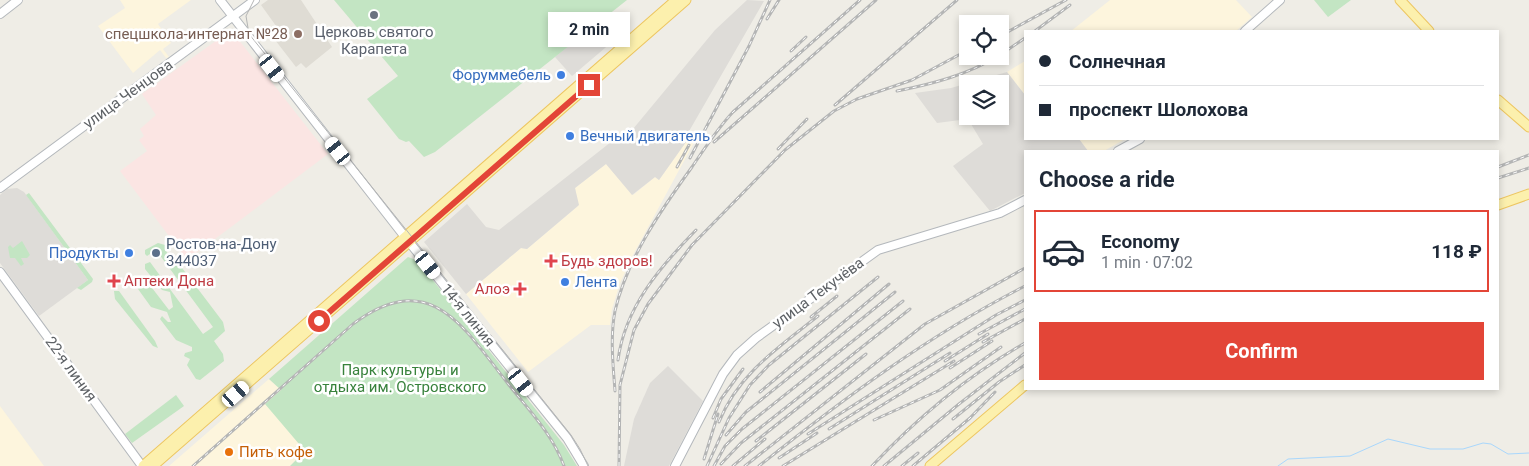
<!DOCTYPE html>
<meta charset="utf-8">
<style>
:root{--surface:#fff;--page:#f6f6f7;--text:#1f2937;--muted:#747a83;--line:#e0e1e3;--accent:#e34537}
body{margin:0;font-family:Roboto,sans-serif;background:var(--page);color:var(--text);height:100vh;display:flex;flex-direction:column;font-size:19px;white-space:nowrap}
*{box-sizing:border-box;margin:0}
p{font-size:16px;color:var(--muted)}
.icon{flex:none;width:28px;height:28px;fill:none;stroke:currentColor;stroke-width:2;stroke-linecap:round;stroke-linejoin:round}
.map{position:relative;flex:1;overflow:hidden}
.details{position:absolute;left:1024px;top:150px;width:475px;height:240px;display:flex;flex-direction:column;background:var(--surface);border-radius:0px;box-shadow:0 2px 8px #0003}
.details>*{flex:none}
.top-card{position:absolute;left:1024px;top:30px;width:475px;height:110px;border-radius:0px;box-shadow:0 2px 8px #0003;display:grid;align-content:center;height:110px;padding:0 15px;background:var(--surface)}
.controls{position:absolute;left:959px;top:15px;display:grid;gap:10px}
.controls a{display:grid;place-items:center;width:50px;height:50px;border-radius:0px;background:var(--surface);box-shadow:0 2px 8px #0003;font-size:25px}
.end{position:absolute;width:22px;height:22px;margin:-11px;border:6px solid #e34537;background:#fff;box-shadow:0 0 0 2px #fff}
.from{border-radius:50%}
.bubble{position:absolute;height:35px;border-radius:0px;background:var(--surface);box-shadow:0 2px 8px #0003;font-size:16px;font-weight:700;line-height:35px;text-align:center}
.car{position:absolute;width:15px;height:30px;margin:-15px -8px;border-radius:6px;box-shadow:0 0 4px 1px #0007;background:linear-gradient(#fff 24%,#345 0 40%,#fff 0 76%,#345 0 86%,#fff 0)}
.top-card b{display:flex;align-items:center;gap:18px;height:48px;font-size:19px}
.top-card b+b{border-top:1px solid var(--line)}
.top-card i{width:12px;height:12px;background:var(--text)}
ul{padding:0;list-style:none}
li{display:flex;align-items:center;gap:15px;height:82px;margin:0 10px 8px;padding:0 5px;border:2px solid transparent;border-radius:0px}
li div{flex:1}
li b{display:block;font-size:19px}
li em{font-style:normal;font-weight:700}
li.on{border-color:var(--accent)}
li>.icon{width:45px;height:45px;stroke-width:1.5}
h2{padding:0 15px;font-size:22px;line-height:60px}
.primary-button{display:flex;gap:10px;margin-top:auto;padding:10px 15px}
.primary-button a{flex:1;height:58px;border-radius:0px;background:var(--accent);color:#fff;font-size:20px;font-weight:700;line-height:58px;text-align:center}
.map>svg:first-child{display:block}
.commercial{fill:#fdf5dd}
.industrial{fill:#dedcd8;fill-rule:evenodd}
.education{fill:#dfdcd4}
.medical{fill:#fbe5e3}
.green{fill:#c3e5c3}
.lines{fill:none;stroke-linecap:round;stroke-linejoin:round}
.stream{stroke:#a9d7fc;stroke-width:1}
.secondary-casing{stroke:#b4b8bc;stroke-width:10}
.primary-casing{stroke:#edc661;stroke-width:11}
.secondary{stroke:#fff;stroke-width:8}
.primary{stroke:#fcf0ad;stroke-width:9}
.tram{stroke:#b4b5b5;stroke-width:1}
.rail-casing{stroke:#b4b5b5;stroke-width:3}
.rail{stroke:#fff;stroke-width:1;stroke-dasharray:4;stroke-linecap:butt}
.route{stroke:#e34537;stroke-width:6}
.worship-dot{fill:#6b7280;stroke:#fff;stroke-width:2}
.education-dot{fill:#8d6e63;stroke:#fff;stroke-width:2}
.shop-dot{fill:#3f7fe0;stroke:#fff;stroke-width:2}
.service-dot{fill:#5c6f8a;stroke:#fff;stroke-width:2}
.health-dot{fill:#e0444e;stroke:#fff;stroke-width:2}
.food-dot{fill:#e8710a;stroke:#fff;stroke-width:2}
.labels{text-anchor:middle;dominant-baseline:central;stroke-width:5;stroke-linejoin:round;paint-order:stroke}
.worship-label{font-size:15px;fill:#5b616d;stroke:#fff}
.education-label{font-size:15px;fill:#785e54;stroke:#fff;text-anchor:end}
.shop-label{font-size:15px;fill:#366cbe;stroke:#fff;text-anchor:end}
.street-label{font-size:15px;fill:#5d6165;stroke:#fff}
.service-label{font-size:15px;fill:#4e5e75;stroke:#fff;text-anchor:start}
.health-label{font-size:15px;fill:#be3a42;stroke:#fff;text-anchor:start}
.park-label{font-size:15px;fill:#38823c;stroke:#fff}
.food-label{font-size:15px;fill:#c56008;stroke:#fff;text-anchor:start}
</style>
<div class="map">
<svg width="1529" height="466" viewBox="0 0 1529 466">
<rect width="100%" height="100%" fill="#efede6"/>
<g class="commercial">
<path d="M120,0H191L158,24L171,43L163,49L169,57L166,58L160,50L133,73L98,26L125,8Z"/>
<path d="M1110,0H1236L1252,17L1236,31H1071Z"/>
<path d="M1025,61V95L1007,72Z"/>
<path d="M691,135L697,137L633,255L620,283L612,309L610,325H591L528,372L466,294L521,248L527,249L578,206L575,188L606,164L633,195L655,177L659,180Z"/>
<path d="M1079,139H1125L1104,151H1088Z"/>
<path d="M269,379L281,390L266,404L305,451L290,466H169Z"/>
<path d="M0,406L44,466H0Z"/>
</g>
<g class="industrial">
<path d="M747,0L764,1L688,133L691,135L659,180L655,177L632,195L606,164L575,188L579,205L527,249L521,248L466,294L424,242L467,204L486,227L499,230L630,127L633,129L715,30Z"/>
<path d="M597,23L612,42L572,76L555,57Z"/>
<path d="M1007,72L1025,95V139H1079L1088,151H1025V193L990,211L953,166L983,144L968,119L937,123L915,93L951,88ZM968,84H1000V116H968Z"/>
<path d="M17,188L24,192L88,280L39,316L0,263V195L7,189Z"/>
<path d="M668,366L703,401L669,466H624L634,419L650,383Z"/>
</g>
<path class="education" d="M268,0H301L332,47L306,68L301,63L296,67L272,36L279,30L261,5Z"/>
<path class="medical" d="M231,30L328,154L187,260L120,171L147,151L139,140L144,136L140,129L156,115L142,94Z"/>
<g class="green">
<path d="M334,0H627L435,152L424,157L409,141L406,142L399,139L367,99L398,76Z"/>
<path d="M1314,0H1351L1328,17Z"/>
<path d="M29,193L93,279L92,282L81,290L77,288L88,280L26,195Z"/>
<path d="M22,241L30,255L27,258H21L24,264L21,266L15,258H10L8,247L10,245L13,248Z"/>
<path d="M158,243L165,245L167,253L176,260L223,322L225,331L214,341L223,354L224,361L200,380L196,379L187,365L190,359L184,356L185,353L192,351V347L176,340L160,319L162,316L168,322H171L167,312L151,307L138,289L144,284H149L169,310L173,307L170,292L162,290L145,269V264L150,262L203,334L213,327L156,250L147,256L145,254V250Z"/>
<path d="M408,257L416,260L432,279L564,445L577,466H290L305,451L265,404L281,390L269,379Z"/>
<path d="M114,291H119L155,341L158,348L153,346L115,299Z"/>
<path d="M176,395L184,406L132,443L125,434Z"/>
</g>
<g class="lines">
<path class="stream" d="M1278,466L1288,459L1350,456L1388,439L1430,449H1463L1483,443L1491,444L1508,454L1529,453"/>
<g class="secondary-casing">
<g id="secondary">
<path d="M220,0L405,237L567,438L584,466"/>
<path d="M0,14L18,0"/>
<path d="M1245,31L1280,0"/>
<path d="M1118,151L1140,139"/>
<path d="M0,188L255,0"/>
<path d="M0,272L142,466"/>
<path d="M675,466L723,374L737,355L756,338L878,250L1000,213L1025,200"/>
</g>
</g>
<g class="primary-casing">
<g id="primary">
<path d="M1400,0L1429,31"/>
<path d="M1498,100L1529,127"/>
<path d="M1498,205L1529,194"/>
<path d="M143,466L676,0"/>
<path d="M153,466L686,0"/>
<path d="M930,466L1025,385"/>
</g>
</g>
<use href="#secondary" class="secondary"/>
<use href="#primary" class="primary"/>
<path class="tram" d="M254,0L246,16L249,34L571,435L580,449L588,466"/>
<g class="rail-casing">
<g id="rail">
<path d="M767,19L779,0"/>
<path d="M1035,31L1070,5"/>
<path d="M1000,36L1066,0"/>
<path d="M791,51L806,37"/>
<path d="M1000,55L1025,38"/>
<path d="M897,91C932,84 967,75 998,56"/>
<path d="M835,105L957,0"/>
<path d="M714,142L876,0"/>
<path d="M778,149L807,119"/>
<path d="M690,158L749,46L770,0"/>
<path d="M677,167L689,145"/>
<path d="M1498,167L1529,155"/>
<path d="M1498,178L1529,168"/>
<path d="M811,317L837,296"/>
<path d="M979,334L1025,309"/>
<path d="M983,342L1025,319"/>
<path d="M618,360C625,307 660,267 696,230"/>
<path d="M945,361L988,334"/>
<path d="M950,368L992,341"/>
<path d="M615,391C613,364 610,337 615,311C627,259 661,210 692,167C705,148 717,129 733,112L860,0"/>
<path d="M760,392L889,284"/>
<path d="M713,418L721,399L743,369"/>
<path d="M953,419L999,382L1025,365"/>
<path d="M874,420L940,390L1001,347"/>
<path d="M719,422C738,374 779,347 818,316"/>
<path d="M829,429L950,353"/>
<path d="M808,434L996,315L1025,300"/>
<path d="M726,435L746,412L895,292"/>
<path d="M756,441L866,354"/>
<path d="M779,458L817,433"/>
<path d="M704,459L718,414"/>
<path d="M721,464L741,443L910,309"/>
<path d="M193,466L353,324C431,266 464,328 509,385C529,410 553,435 564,466"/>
<path d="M619,466L620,385L634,330L648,304L692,245L785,150L834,111L857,99L912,80L968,50"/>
<path d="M707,466L729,418L750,385L769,365L878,277"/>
<path d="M714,466L725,446L742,429L903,301"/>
<path d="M733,466L765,439"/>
<path d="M745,466L925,324L1025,268"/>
<path d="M759,466C843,399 929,335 1025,286"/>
<path d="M783,466L954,361"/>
<path d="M872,466C916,419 969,375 1025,343"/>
<path d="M884,466L959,404L1025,353"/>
<path d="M902,466L918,453"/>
<path d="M913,466L970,418L995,392"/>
</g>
</g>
<use href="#rail" class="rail"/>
</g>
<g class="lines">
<path class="route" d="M319,321L589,85"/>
</g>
<circle class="worship-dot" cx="374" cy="15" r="5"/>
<circle class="education-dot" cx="298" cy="34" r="5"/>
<g class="shop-dot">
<circle cx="561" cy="75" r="5"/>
<circle cx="570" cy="136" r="5"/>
<circle cx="129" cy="253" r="5"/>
<circle cx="565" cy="282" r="5"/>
</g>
<circle class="service-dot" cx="156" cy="253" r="5"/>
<g class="health-dot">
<path d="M548.5 253.5h5v5h5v5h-5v5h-5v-5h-5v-5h5z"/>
<path d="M111.5 273.5h5v5h5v5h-5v5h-5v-5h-5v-5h5z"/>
<path d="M517.5 281.5h5v5h5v5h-5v5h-5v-5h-5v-5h5z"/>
</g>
<circle class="food-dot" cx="229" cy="452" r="5"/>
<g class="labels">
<g class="worship-label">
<text x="374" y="32">Церковь святого<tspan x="374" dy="17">Карапета</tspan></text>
</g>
<g class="education-label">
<text x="288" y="34">спецшкола-интернат №28</text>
</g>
<g class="shop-label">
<text x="551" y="75">Форуммебель</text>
<text x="580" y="136" text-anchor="start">Вечный двигатель</text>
<text x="119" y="253">Продукты</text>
<text x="575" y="282" text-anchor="start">Лента</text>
</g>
<g class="street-label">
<text transform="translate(128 94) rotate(-36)">улица Ченцова</text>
<text transform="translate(818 293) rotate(-36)">улица Текучёва</text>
<text transform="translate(468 315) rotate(51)">14-я линия</text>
<text transform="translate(71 369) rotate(54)">22-я линия</text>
</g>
<g class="service-label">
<text x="166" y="244">Ростов-на-Дону<tspan x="166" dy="17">344037</tspan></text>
</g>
<g class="health-label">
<text x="561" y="261">Будь здоров!</text>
<text x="124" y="281">Аптеки Дона</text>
<text x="510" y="289" text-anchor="end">Алоэ</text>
</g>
<g class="park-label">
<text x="400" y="370">Парк культуры и<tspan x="400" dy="17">отдыха им. Островского</tspan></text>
</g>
<g class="food-label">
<text x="239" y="452">Пить кофе</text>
</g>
</g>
</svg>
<div class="controls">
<a><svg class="icon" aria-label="locate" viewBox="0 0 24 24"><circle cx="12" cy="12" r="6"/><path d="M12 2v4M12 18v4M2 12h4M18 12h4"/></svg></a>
<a><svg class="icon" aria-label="layers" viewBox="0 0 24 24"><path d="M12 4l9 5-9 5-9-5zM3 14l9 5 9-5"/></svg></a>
</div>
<i class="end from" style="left:319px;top:321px"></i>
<i class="end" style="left:589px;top:85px"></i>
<div class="bubble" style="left:548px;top:12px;width:82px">2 min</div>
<i class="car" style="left:272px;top:68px;rotate:142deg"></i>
<i class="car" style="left:338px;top:151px;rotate:322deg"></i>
<i class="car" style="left:428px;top:265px;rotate:141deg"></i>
<i class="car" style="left:521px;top:382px;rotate:142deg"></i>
<i class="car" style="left:236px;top:394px;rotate:49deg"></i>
<div class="top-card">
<b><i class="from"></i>Солнечная</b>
<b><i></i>проспект Шолохова</b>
</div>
<section class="details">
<h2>Choose a ride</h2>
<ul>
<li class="on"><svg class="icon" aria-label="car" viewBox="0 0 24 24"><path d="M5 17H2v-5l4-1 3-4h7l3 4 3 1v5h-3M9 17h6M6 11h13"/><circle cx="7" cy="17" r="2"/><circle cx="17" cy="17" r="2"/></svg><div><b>Economy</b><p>1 min · 07:02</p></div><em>118 ₽</em></li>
</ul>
<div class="primary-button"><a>Confirm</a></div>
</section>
</div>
